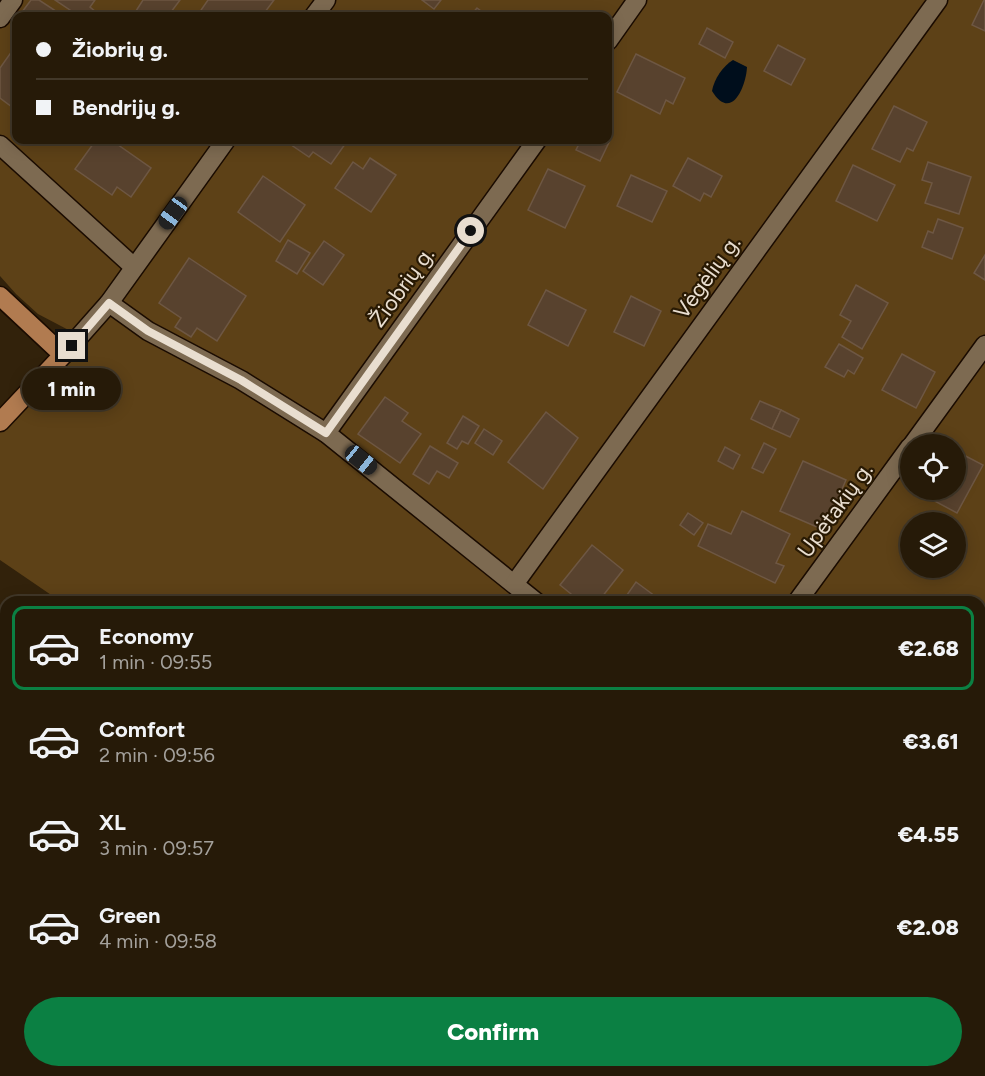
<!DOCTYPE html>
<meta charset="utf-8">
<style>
:root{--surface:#261a08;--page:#322716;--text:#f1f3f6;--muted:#a4a19c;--line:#423829;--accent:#0b8043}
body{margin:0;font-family:Figtree,sans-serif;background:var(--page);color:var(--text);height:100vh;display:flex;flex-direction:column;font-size:22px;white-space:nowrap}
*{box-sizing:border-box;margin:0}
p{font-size:20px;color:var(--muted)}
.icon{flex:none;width:33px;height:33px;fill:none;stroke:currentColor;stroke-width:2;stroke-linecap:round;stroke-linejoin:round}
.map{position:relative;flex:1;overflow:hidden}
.sheet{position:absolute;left:0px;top:596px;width:986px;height:482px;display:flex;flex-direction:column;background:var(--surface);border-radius:18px 18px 0 0;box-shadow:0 3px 15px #0003,0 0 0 2px var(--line)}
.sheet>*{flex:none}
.guide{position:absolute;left:12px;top:12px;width:600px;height:132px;border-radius:12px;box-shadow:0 3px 15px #0003,0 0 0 2px var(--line);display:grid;align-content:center;height:132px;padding:0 24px;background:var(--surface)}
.buttons{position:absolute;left:900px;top:434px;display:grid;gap:12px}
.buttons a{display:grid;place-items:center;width:66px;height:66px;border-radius:50%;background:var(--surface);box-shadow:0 3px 15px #0003,0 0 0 2px var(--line);font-size:30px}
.end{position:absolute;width:27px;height:27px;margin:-14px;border:8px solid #e9ded0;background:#111;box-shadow:0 0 0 3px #111}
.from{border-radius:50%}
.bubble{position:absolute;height:42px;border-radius:21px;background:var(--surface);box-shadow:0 3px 15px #0003,0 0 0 2px var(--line);font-size:20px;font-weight:800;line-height:42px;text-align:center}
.car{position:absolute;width:18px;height:36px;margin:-18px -9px;border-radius:8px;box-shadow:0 0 4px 2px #0007;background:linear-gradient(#222 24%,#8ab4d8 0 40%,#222 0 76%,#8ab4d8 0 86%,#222 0)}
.guide b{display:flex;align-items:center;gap:21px;height:57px;font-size:22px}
.guide b+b{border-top:2px solid var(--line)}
.guide i{width:15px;height:15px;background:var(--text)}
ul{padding:10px 0 0;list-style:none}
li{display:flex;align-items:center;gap:18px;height:84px;margin:0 12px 9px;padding:0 12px;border:3px solid transparent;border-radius:12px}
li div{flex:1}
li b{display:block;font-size:22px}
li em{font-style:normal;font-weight:800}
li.selected{border-color:var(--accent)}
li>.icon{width:54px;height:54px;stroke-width:1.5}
.button{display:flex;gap:12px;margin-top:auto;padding:12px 24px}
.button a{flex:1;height:69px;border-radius:36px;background:var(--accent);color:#fff;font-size:24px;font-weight:800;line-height:69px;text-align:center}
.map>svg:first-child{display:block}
.green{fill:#5d4117;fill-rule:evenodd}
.water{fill:#000e1c}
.building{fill:#58422e;stroke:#6e5743;stroke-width:1.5}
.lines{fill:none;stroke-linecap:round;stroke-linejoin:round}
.minor-casing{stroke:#1a0b00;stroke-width:21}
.major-casing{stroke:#1a0b00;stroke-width:21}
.minor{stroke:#7d6a51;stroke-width:18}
.major{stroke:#b17b50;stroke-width:18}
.route{stroke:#e9ded0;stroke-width:8}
.labels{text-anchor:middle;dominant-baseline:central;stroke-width:4.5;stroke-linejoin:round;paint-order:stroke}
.street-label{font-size:22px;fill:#e9ded0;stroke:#281903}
</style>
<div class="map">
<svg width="985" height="1076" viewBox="0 0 985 1076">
<rect width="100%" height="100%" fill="#32220b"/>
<path class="green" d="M0,0H985V1076H685L679,1071H980V602L60,601L0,560V422L80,336L38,314L16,294L0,276ZM16,16H608V140H16ZM910,444H956V489H910ZM910,522H956V567H910Z"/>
<path class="water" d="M733,60L747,67C746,87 731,122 712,91C714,79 723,66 733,60Z"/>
<g class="building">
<path d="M31,0H39L62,15L19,16Z"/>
<path d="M55,0H95L90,7L96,12L92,16H79Z"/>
<path d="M143,0H180L168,16H161L154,12L150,16H137L134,14Z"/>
<path d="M208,0H274L262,16H204L199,13Z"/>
<path d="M422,0H441L434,9Z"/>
<path d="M984,0H985V31L972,25Z"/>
<path d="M477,8L488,16H470Z"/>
<path d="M707,28L733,42L725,58L699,44Z"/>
<path d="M778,45L805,59L791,85L764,71Z"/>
<path d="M12,51L16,54V110L0,98V68Z"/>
<path d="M636,54L685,78L673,104L666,100L660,114L617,92Z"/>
<path d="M894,106L927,122L913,151L907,148L900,162L872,149Z"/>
<path d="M608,134L612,136L600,161L576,150L581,140H608Z"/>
<path d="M96,140H111L151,168L131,197L117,187L112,195L75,169Z"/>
<path d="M284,140H348L331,164L313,152L309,157Z"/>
<path d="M370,158L396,175L371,212L335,188L353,162L363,169Z"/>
<path d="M688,158L722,176L711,197L704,193L700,201L673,186Z"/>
<path d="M928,162L971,177L959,214L925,203L932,183L922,180Z"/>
<path d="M853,165L895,185L877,221L836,201Z"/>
<path d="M548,169L585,186L565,228L528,210Z"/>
<path d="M631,175L667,191L652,222L617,206Z"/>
<path d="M263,176L305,205L280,242L238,212Z"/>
<path d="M938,219L963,228L952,259L922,247L928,231L933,233Z"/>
<path d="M288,240L310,253L297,274L276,261Z"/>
<path d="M324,241L344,255L323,285L303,271Z"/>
<path d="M985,255V280L974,273Z"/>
<path d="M189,258L246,296L217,341L197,328L191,337L175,327L181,318L159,303Z"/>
<path d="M856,285L888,303L862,349L842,337L851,321L840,315Z"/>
<path d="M546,290L586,310L568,346L528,325Z"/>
<path d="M631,296L661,311L644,346L614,332Z"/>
<path d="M839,344L863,358L854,374L848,370L844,377L825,367Z"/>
<path d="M902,354L935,372L916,408L882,390Z"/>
<path d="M385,397L408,413L402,421L421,434L400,463L358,434Z"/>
<path d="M760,401L781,410L772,429L751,419Z"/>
<path d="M781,410L799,419L790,437L772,429Z"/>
<path d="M546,412L578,438L543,489L508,462Z"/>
<path d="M463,416L479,426L468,444L462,441L457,449L447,443Z"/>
<path d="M484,429L502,441L493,455L475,443Z"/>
<path d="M764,443L776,449L763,473L752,468Z"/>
<path d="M430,446L458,463L449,478L437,471L429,484L413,474Z"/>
<path d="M725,447L740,455L733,469L718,461Z"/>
<path d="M956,451L983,465L957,513L916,491L917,489H956Z"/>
<path d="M803,461L846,480L824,530L780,511Z"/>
<path d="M742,511L790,534L776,563L784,566L775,583L698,546L708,524L731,534Z"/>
<path d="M688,513L703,523L694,535L680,525Z"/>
<path d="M592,545L623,570L598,602H581L560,585Z"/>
<path d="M636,582L663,602H622Z"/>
<path d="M0,721L6,725V743L0,752Z"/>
<path d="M985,801V838L980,835V811Z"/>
<path d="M76,1071L107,1073L108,1071H124L128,1074L127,1076H76Z"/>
<path d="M187,1071H224L228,1073L226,1076H183Z"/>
<path d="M415,1071H453L448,1076H405L409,1072L412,1074Z"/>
<path d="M527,1071H559L555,1076H522Z"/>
<path d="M596,1071H663L659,1076H592Z"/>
</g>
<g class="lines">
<g class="minor-casing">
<g id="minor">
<path d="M314,16L326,0"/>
<path d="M0,18L13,0"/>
<path d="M608,41L637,0"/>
<path d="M0,145L134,267"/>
<path d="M109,303L148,331L241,380L326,433L536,602"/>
<path d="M63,355L109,303L226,140"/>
<path d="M326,433L537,140"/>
<path d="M913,444L985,345"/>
<path d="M515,583L938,0"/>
<path d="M797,602L910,447"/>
<path d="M980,762L985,754"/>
<path d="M980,993L985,998"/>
</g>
</g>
<g class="major-casing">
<path id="major" d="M0,296L63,355L0,422"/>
</g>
<use href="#minor" class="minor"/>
<use href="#major" class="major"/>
</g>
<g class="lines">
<path class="route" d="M72,346L109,303L148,331L241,380L326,433L471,231"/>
</g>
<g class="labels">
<g class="street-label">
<text transform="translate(707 277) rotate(-54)">Vėgėlių g.</text>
<text transform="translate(402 287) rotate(-54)">Žiobrių g.</text>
<text transform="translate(835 510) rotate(-54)">Upėtakių g.</text>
</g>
</g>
</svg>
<div class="buttons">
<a><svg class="icon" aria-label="locate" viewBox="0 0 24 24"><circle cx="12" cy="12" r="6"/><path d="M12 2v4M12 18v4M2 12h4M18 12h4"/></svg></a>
<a><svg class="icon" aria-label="layers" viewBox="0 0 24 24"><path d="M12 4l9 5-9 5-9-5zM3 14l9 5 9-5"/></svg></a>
</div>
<i class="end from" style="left:471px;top:231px"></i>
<i class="end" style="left:72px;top:346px"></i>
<div class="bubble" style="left:22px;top:368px;width:99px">1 min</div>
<i class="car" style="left:173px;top:213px;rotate:216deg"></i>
<i class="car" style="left:361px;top:460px;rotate:129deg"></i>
<div class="guide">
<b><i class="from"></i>Žiobrių g.</b>
<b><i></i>Bendrijų g.</b>
</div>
<section class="sheet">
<ul>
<li class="selected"><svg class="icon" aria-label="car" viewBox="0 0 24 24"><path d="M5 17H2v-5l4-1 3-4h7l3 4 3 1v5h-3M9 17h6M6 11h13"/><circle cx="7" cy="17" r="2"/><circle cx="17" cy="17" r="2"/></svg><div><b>Economy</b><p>1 min · 09:55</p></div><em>€2.68</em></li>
<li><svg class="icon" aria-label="car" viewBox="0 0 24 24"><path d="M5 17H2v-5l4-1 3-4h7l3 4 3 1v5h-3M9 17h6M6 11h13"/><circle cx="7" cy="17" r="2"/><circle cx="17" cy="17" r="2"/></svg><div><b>Comfort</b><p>2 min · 09:56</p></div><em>€3.61</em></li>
<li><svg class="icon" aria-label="car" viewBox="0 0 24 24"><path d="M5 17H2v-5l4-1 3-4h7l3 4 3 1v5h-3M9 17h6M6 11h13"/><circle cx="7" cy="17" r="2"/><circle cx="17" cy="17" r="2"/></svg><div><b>XL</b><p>3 min · 09:57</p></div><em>€4.55</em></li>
<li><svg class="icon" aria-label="car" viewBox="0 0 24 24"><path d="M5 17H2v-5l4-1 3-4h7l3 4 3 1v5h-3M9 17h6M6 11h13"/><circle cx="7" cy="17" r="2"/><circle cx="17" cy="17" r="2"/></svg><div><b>Green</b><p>4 min · 09:58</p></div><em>€2.08</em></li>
</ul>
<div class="button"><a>Confirm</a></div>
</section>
</div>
